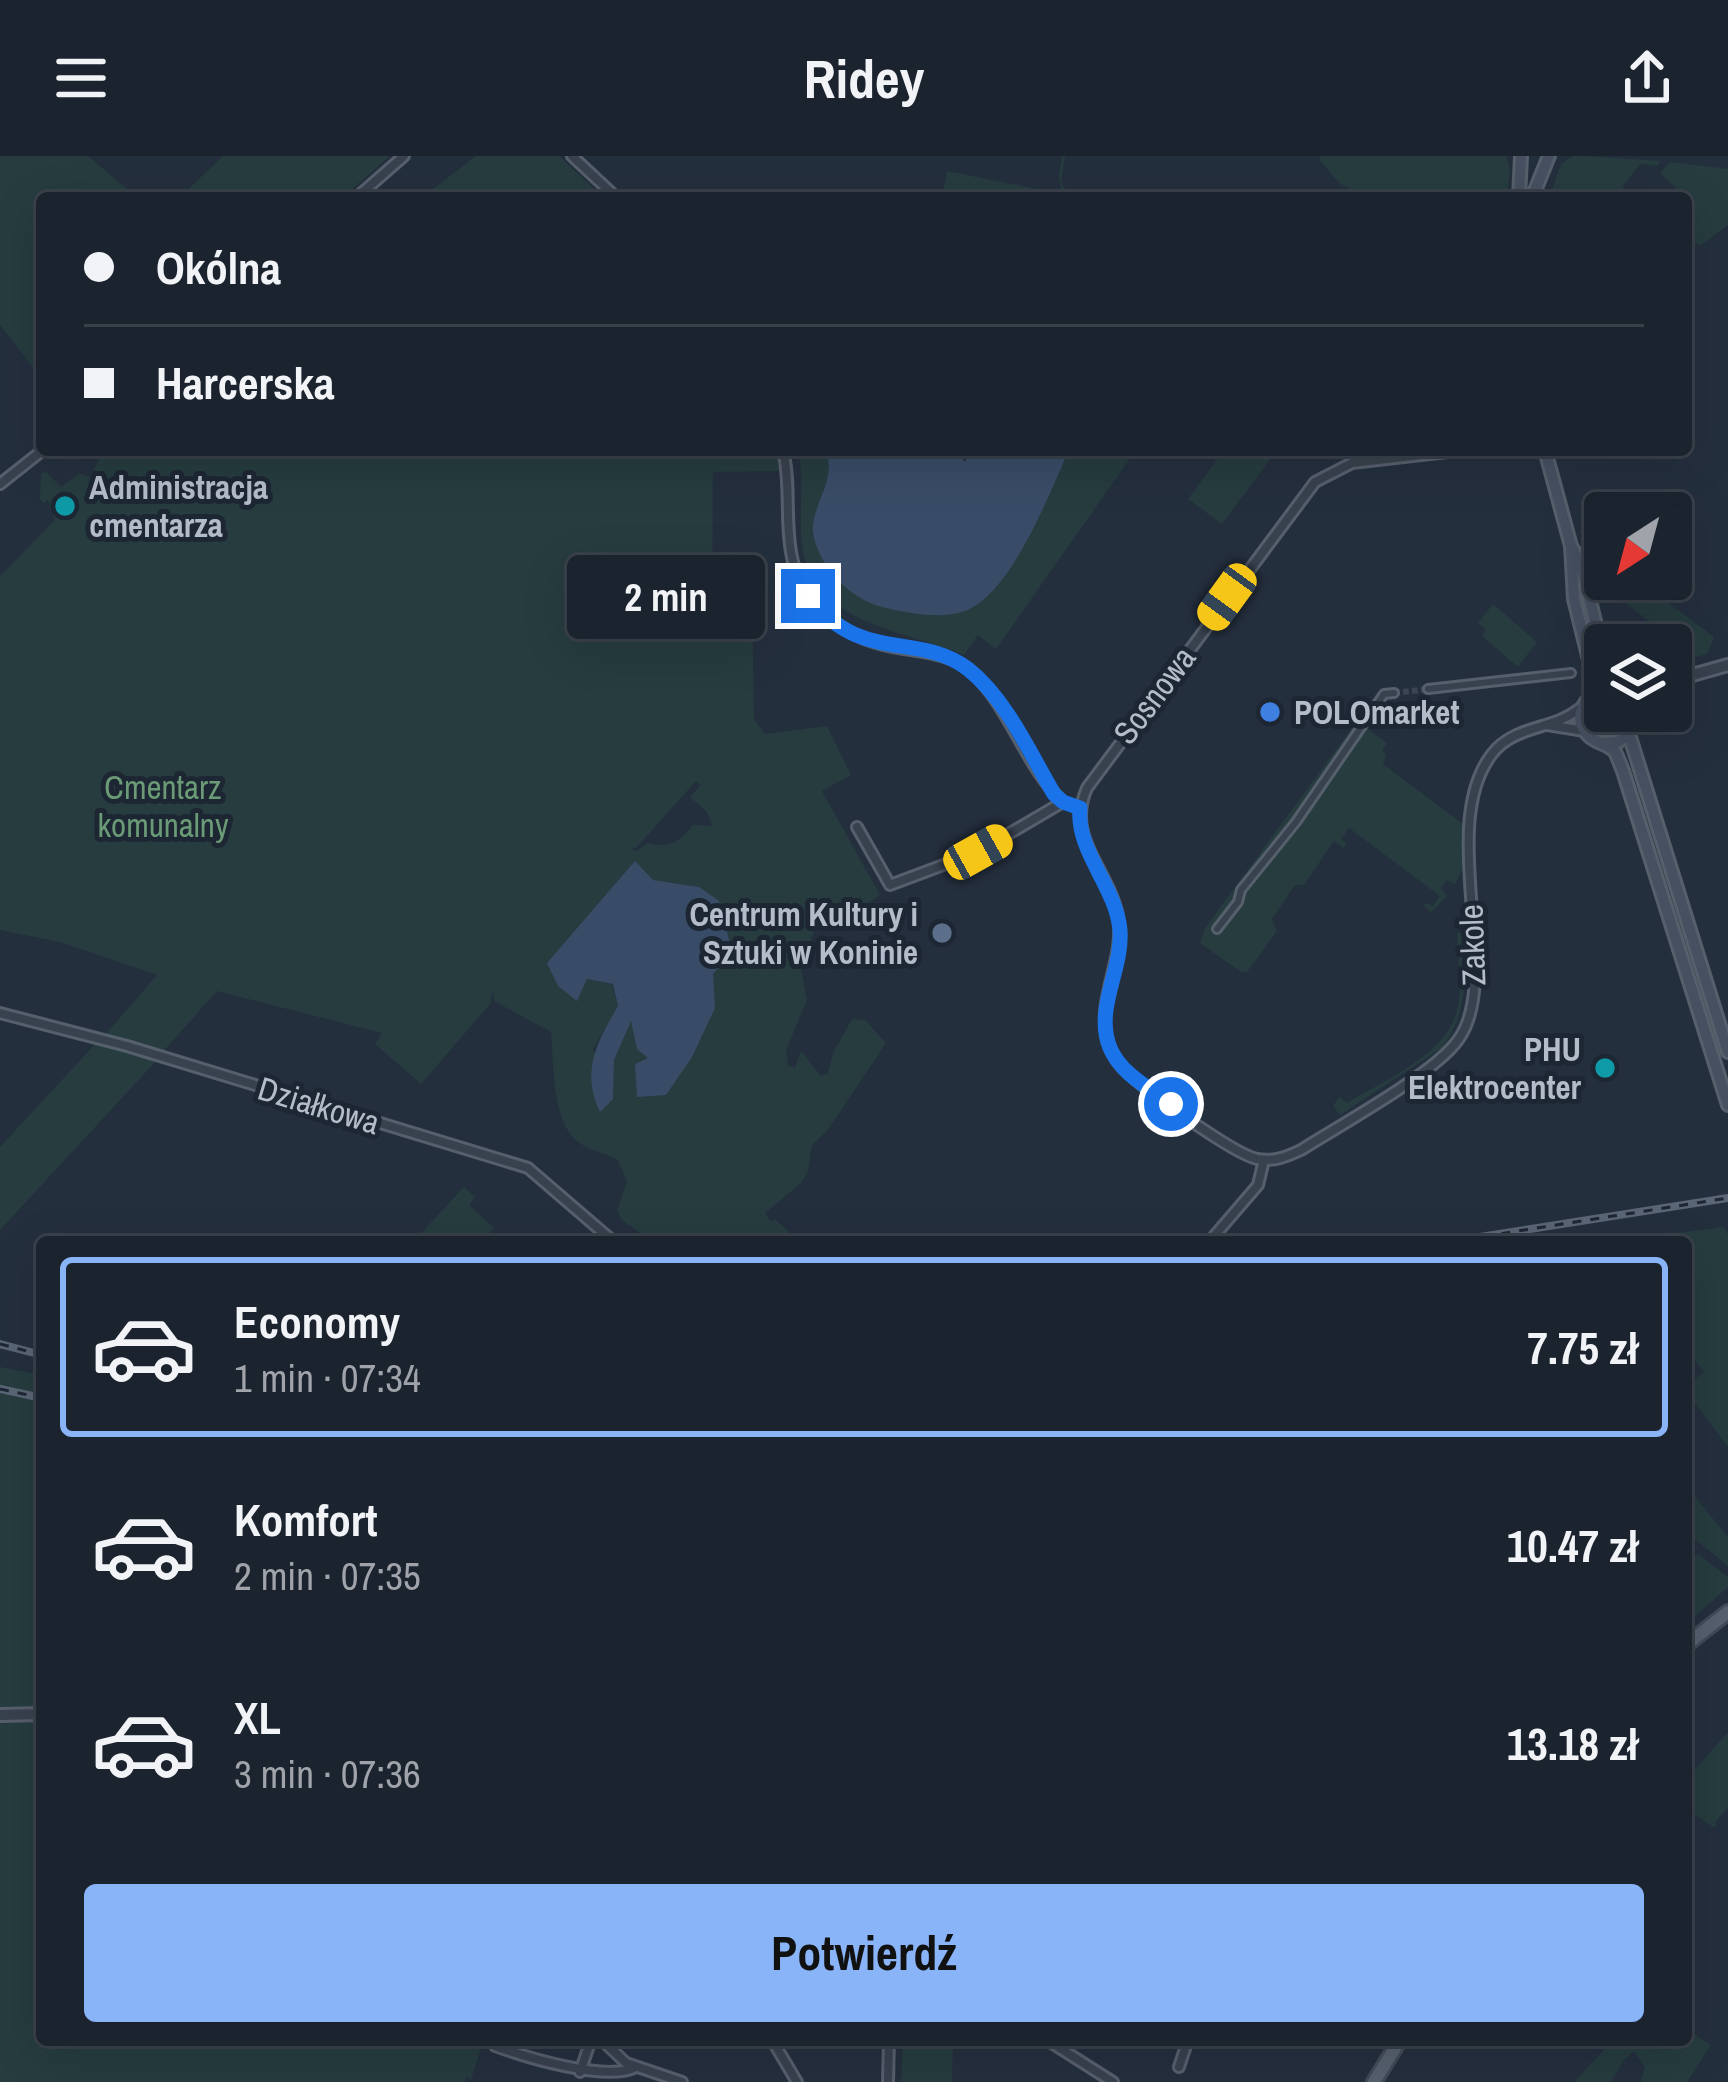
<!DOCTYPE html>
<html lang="pl">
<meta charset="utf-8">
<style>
:root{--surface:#1b232e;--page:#242b36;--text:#f1f3f6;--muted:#a0a4aa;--line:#39404a;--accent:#8ab4f8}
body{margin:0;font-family:"Archivo Narrow",sans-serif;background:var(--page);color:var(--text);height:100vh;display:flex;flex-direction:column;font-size:45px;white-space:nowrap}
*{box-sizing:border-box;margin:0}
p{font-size:39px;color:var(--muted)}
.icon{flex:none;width:66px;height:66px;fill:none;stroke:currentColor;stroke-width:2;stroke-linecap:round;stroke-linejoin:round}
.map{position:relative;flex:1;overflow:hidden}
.details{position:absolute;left:36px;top:1080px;width:1656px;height:810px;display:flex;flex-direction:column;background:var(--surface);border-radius:12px;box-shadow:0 12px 48px #0002,0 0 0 3px var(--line)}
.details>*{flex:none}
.guide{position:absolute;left:36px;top:36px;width:1656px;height:264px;border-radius:12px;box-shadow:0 12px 48px #0002,0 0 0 3px var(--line);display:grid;align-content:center;height:264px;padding:0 48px;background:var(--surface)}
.needle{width:78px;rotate:216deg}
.tools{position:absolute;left:1584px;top:336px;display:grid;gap:24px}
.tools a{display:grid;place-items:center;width:108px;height:108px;border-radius:12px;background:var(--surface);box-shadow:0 12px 48px #0002,0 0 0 3px var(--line);font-size:60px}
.end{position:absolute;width:54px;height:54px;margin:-27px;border:15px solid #1a73e8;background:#fff;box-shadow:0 0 0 6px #fff}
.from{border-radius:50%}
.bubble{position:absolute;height:84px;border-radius:12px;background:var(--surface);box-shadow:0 12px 48px #0002,0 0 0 3px var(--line);font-size:39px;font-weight:800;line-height:84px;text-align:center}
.car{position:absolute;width:36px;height:72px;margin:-36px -18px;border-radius:15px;box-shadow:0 0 9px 3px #0007;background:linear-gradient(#f5c518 24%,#345 0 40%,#f5c518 0 76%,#345 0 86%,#f5c518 0)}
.guide b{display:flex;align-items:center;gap:42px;height:114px;font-size:45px}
.guide b+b{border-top:3px solid var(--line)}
.guide i{width:30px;height:30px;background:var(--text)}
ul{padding:21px 0 0;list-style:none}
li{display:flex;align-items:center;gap:36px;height:180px;margin:0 24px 18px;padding:0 24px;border:6px solid transparent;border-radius:12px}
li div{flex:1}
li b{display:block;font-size:45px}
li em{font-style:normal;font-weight:800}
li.current{border-color:var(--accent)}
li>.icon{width:108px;height:108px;stroke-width:1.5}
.primary-button{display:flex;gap:24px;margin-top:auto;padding:24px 48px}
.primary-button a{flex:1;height:138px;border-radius:12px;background:var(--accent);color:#111;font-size:48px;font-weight:800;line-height:138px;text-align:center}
header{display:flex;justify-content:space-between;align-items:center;height:156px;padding:0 48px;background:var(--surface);font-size:54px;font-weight:800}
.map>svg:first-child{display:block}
.green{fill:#263c3f;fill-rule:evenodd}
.water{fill:#394c67}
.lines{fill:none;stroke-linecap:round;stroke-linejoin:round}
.pedestrian-tunnel{stroke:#3a4453;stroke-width:6;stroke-dasharray:6 3;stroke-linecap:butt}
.pedestrian-casing{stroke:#565f6c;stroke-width:12}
.minor-casing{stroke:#565f6c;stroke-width:14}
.tertiary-casing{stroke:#565f6c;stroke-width:16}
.secondary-casing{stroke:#565f6c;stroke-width:16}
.primary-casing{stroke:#414a57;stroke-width:18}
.pedestrian{stroke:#38414e;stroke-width:6}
.minor{stroke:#38414e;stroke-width:8}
.tertiary{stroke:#38414e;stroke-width:10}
.secondary{stroke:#465061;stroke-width:10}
.primary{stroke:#56606e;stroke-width:12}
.rail-casing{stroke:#5a6575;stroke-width:8}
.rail{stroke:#1d2633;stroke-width:3;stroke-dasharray:9;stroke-linecap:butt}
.route{stroke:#1a73e8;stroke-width:15}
.culture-dot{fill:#0f9aa8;stroke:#1d2633;stroke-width:4.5}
.shop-dot{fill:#3f7fe0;stroke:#1d2633;stroke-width:4.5}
.service-dot{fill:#5c6f8a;stroke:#1d2633;stroke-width:4.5}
.labels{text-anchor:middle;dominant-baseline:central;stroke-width:10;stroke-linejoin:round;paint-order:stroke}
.poi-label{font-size:33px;font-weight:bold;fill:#b4bcc9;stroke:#1d2633;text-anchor:start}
.street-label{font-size:33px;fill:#b4bcc9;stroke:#1d2633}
.park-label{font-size:33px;fill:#6b9a76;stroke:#1d2633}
</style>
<header><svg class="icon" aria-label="menu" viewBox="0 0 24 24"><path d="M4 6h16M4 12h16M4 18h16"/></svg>Ridey<svg class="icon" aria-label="share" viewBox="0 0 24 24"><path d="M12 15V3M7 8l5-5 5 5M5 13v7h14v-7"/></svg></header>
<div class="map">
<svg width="1728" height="1926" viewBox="0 0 1728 1926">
<rect width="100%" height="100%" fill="#242f3e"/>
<g class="green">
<path d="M0,0H88L138,42H42V210L36,215L0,169Z"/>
<path d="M223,0H390L342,42H179Z"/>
<path d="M476,0H559L604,42H421Z"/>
<path d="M1062,0H1065L1061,24L1066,36L1064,39L1071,42H942L947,15L1062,38L1059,20Z"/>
<path d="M1321,0H1506L1510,12L1507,42H1365L1339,27L1319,3Z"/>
<path d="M1573,0H1582L1661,5L1657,10L1640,8L1622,31L1626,34L1620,42H1549L1561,8Z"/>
<path d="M1670,6L1728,13V69L1700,90L1686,79V42L1660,17Z"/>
<path d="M102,294H776L780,315L713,316L712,440L752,439L754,563L765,578L827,570L851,619L822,635L880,739L826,775L809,768L814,775L801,812L807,844L786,894L788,909L795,912L801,895L821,920L828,917L833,897L852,863L865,864L886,887L827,975L812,989L808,1015L801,1027L765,1057L770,1065L776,1064L790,1077L792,1086H653L622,1064L617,1055L627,1025L617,1003C606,998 591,994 581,988C551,969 554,908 551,876L494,845L493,833L491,847L421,928L375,888L382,877L217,835L161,898L104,880L157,819L60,786L0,774V420L55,364L48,344L43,347L40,343L41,318L45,315L61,331L79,317L91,322ZM696,625L701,629L690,641L706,655L713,670L693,669C681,685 669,693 648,687L637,695L631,693L636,692ZM635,706L653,724L699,731L715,852L637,941L648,902L631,863L614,904L613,943L593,893L618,850L612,828L587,823L576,845Z"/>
<path d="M798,294H825L831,311L812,378L1019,396L1069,294H1136L996,493L978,479L964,499C905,474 812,469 802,389C798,357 805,325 798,294Z"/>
<path d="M1224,294H1268L1274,298L1222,368L1188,343Z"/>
<path d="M1595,393L1605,401V423H1636L1714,481L1707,498L1696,501L1603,430L1600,432L1589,397Z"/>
<path d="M1493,448L1537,486L1518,511L1482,480L1486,474L1478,467Z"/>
<path d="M1357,565L1387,587L1382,594L1386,598L1383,608L1463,668L1462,714L1455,728L1447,724L1441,731L1447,740L1431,756L1424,750L1426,747L1433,751L1440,740L1349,672L1341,683L1347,688L1344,692L1334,685L1304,729H1295L1272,763L1277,775L1247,816H1241L1200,787L1205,772Z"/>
<path d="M1464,776C1465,819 1469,854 1443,891L1340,959L1333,950L1339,941L1347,947C1384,924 1445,900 1457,855C1463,831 1458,802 1457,777Z"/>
<path d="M97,886L157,904L0,1074V991Z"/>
<path d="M464,1031L475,1041L469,1049L494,1072L481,1086H413Z"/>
<path d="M1724,1071L1728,1078V1291L1686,1235V1230L1704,1216L1686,1192V1086H1606Z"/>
<path d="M0,1211L42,1219V1884H491L489,1891L482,1890L471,1923L466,1921L465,1926H0Z"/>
<path d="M1686,1330L1728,1381V1410L1686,1376Z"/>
<path d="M1698,1398L1728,1421V1431L1686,1468V1408Z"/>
<path d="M1728,1576V1652L1716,1665L1715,1672L1686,1653V1624Z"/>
<path d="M1686,1873L1711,1889L1687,1926H1641L1645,1912L1634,1895L1624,1904L1611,1926H1574L1613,1884H1686Z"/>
<path d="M903,1884H953L952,1926H901Z"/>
</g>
<g class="water">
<path d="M825,294H955L965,306L970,294H1069C1049,338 1012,437 965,455C940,464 907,457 882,451C851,443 822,414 814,382C806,354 840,324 825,294Z"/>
<path d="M635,705L653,724L699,731L719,745L732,795L713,818L715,852L692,901L666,939L637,941L635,908L648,902L637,893L631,865L614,904L613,943L600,956C580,915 598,884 618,850L613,828L587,823L577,845L558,830L547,807Z"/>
</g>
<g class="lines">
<path class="pedestrian-tunnel" d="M1394,537L1428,533"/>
<g class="pedestrian-casing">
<g id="pedestrian">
<path d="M1428,533L1571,517"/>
<path d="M1217,773L1238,746L1241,734L1296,666L1384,538L1394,537"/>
</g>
</g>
<g class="minor-casing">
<g id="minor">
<path d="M572,0L617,42"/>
<path d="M356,42L404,0"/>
<path d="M783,294C791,328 785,362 791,396C799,448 844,482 893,491C919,496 952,497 972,516C1011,553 1025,610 1063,646"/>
<path d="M1465,294L1352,307L1315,326L1087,632C1065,682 1109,713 1118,760C1125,801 1099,838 1106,877C1108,889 1113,901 1121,910C1140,931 1232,997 1257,1003C1274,1006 1286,1001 1301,994C1340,969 1434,918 1458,884C1504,822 1436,670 1492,598C1514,569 1553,574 1579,553"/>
<path d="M0,328L43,294"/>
<path d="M1547,569L1585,575"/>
<path d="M857,671L890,729L978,696L1063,646"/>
<path d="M0,857L127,890L528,1012L614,1086"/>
<path d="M1209,1086L1258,1029L1264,1004"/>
<path d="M602,1884L626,1907L682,1926"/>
<path d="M772,1884L797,1926"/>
<path d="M1047,1884L1113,1926"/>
<path d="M495,1890C528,1902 607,1926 636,1911"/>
<path d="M1179,1911L1188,1884"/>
<path d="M580,1916L591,1884"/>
<path d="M888,1926L889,1884"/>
</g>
</g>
<g class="tertiary-casing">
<g id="tertiary">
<path d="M1671,525L1728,509"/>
<path d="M0,1559L42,1558"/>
</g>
</g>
<g class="secondary-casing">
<g id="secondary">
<path d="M1519,42L1521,0"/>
<path d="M1532,42L1549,0"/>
<path d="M1545,294L1571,390L1574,443L1593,520V536"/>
<path d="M1573,393L1582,413L1605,505"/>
<path d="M1605,532C1585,539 1570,562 1589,580C1597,588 1608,587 1615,596C1617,599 1622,613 1623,615L1728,949"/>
<path d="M1629,578L1728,896"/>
<path d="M1604,587L1618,586L1629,578L1635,555"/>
</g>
</g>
<g class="primary-casing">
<g id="primary">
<path d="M1686,1489L1728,1456"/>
<path d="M1374,1926L1400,1884"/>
</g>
</g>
<use href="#pedestrian" class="pedestrian"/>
<use href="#minor" class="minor"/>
<use href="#tertiary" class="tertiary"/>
<use href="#secondary" class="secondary"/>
<use href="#primary" class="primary"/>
<g class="rail-casing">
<g id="rail">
<path d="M1448,1086L1728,1042"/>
<path d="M0,1188L42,1199"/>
<path d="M0,1233L42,1242"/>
</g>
</g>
<use href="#rail" class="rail"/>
</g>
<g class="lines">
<path class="route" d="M808,440C860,509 919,475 968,513C1006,543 1030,597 1054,638L1063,646L1080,652C1076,696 1116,730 1120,774C1123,814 1094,853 1110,892C1121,918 1149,932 1171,948"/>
</g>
<g class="culture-dot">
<circle cx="65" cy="350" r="12"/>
<circle cx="1605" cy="912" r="12"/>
</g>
<circle class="shop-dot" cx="1270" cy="556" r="12"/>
<circle class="service-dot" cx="942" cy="777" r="12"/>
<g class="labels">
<g class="poi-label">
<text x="89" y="331">Administracja<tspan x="89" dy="38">cmentarza</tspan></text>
<text x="1294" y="556">POLOmarket</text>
<text x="918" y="758" text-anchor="end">Centrum Kultury i<tspan x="918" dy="38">Sztuki w Koninie</tspan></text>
<text x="1581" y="893" text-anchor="end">PHU<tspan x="1581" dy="38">Elektrocenter</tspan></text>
</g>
<g class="street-label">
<text transform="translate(1154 539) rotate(-53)">Sosnowa</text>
<text transform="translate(1472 789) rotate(-92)">Zakole</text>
<text transform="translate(319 949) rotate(17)">Działkowa</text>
</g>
<g class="park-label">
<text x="163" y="631">Cmentarz<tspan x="163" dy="38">komunalny</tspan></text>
</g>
</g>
</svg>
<div class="tools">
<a><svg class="needle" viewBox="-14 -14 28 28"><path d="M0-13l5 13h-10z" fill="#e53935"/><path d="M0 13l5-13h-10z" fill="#a0a4aa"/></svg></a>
<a><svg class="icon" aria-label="layers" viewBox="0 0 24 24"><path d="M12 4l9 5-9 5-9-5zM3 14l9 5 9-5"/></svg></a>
</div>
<i class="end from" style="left:1171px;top:948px"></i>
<i class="end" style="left:808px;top:440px"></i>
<div class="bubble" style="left:567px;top:399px;width:198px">2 min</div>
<i class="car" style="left:1227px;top:441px;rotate:216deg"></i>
<i class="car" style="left:978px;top:696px;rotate:61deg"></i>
<div class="guide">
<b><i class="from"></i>Okólna</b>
<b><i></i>Harcerska</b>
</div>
<section class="details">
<ul>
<li class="current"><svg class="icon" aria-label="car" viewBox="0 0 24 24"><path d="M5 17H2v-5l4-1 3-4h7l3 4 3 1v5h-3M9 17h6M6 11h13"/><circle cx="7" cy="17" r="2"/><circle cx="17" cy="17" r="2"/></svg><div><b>Economy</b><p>1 min · 07:34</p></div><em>7.75 zł</em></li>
<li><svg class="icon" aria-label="car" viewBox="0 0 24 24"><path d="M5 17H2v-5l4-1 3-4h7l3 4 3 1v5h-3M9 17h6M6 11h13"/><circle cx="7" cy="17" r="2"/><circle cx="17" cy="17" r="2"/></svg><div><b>Komfort</b><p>2 min · 07:35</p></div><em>10.47 zł</em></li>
<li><svg class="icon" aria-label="car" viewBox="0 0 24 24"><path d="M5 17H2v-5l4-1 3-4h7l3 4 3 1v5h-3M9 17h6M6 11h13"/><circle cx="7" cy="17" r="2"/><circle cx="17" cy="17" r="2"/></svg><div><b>XL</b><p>3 min · 07:36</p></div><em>13.18 zł</em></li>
</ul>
<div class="primary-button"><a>Potwierdź</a></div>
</section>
</div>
